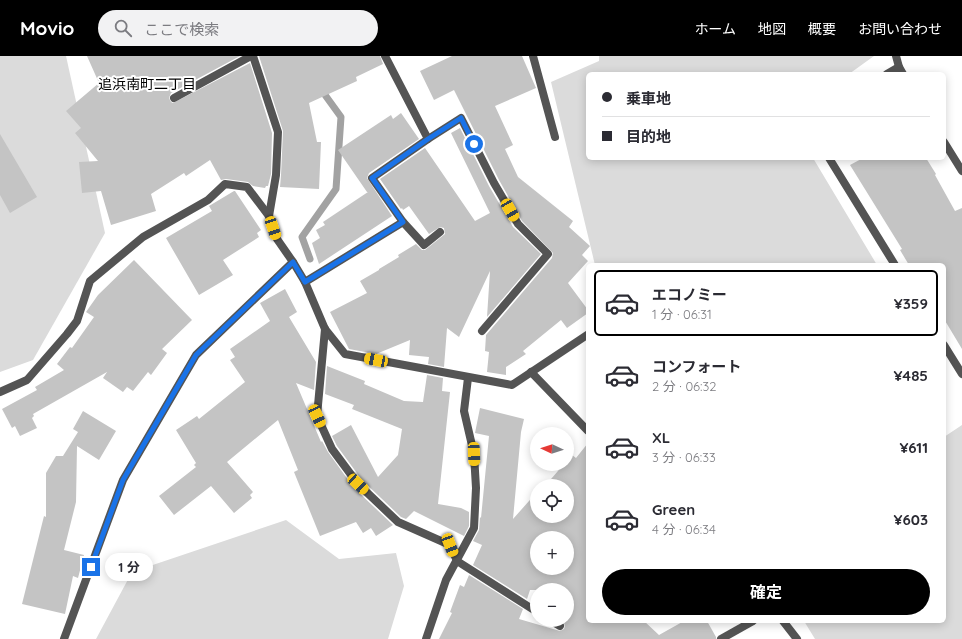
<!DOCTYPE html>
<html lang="ja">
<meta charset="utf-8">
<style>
:root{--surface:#fff;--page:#f2f2f3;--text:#2b2b33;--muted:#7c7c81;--line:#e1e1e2;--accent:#000}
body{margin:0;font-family:Quicksand,"Noto Sans JP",sans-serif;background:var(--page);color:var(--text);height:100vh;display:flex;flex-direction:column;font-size:15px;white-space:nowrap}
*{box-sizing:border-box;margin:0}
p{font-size:13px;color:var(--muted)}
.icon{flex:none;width:22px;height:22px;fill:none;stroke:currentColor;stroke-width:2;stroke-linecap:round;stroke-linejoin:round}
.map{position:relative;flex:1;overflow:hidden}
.drawer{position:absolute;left:586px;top:207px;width:360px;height:360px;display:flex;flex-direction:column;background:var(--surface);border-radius:6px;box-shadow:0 2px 10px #0003}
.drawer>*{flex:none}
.banner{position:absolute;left:586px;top:16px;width:360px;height:88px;border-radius:6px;box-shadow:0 2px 10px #0003;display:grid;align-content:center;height:88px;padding:0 16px;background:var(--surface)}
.needle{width:26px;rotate:274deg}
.tools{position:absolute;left:530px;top:371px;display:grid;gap:8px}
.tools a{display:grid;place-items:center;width:44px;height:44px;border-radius:50%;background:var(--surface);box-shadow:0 2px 10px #0003;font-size:20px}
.end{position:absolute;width:18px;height:18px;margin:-9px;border:5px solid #1a73e8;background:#fff;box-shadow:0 0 0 2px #fff}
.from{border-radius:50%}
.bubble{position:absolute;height:28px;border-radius:14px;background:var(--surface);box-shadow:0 2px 10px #0003;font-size:13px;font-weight:700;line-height:28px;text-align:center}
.car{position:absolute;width:12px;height:24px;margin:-12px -6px;border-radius:5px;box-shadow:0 0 3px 1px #0007;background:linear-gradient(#f5c518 24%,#345 0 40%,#f5c518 0 76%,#345 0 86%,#f5c518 0)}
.banner b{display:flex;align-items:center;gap:14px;height:38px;font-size:15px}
.banner b+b{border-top:1px solid var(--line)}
.banner i{width:10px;height:10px;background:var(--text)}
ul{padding:7px 0 0;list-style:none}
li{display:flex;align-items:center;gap:12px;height:66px;margin:0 8px 6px;padding:0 8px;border:2px solid transparent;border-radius:6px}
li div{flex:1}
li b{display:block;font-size:15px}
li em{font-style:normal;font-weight:700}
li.current{border-color:var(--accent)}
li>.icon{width:36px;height:36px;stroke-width:1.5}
.button{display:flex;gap:8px;margin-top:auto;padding:8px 16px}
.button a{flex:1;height:46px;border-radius:24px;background:var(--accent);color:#fff;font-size:16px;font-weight:700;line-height:46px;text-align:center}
header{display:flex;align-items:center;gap:24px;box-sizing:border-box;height:56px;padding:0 20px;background:var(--accent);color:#fff}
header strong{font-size:19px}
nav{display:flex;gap:22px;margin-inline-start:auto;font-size:14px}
.search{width:280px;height:36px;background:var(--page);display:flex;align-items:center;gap:10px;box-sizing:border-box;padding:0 14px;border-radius:22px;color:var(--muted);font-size:15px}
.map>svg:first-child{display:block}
.green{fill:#dbdbdb}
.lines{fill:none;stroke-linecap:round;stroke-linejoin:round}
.stream{stroke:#a2a2a2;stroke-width:7}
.building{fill:#c4c4c4;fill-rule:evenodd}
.lane{stroke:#545454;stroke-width:8}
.street{stroke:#545454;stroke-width:8}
.route{stroke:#1a73e8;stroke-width:5}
.labels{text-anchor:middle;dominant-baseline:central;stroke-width:4;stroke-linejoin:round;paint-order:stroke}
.neighbourhood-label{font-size:14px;fill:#000;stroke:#fff}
</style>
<header>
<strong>Movio</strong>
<div class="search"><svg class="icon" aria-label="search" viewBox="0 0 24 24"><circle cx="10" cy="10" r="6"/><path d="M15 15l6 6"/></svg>ここで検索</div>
<nav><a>ホーム</a><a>地図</a><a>概要</a><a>お問い合わせ</a></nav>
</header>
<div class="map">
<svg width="962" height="583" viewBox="0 0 962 583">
<rect width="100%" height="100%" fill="#fff"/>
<g class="green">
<path d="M0,0H66L105,177L33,304L0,316Z"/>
<path d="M599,0H874L849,18H588V102H813L877,209H595L551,26L599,5Z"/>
<path d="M962,369V583H815L804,565H944V381Z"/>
<path d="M286,464L339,503L396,497L404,530L388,583H96L132,516Z"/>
</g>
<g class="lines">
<path class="stream" d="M310,203L302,181L336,133L341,61L320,32"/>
</g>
<g class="building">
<path d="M87,0H240L171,37L169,42L171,46L173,47L250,7L272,77L271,118L268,130H266L265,132L253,130L248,126L226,123L221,124L210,104L186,120L184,117L151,138L156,155L111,169L101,135L82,137L79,106L98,105L75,77L81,72L66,55L99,27Z"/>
<path d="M259,0H380L383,8L356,21L357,25L309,47L317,86H321L319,133L280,131L281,119L283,75Z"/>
<path d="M452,0H522L536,32L495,50L513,89L505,93L518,121L573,165L569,171L590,190L582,199L588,205L568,227L588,254V257L567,272L561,264L523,295L526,298L506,311V319L487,316L489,296L485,295L486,279L552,202L553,197L522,165L499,124L454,34L434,44L420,15Z"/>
<path d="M401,57L419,83L369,117L367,122L392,160L319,208L312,187L320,182L316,174L325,169L323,166L368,136H367L338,94L391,59L393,63Z"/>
<path d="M460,72L489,130L513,171L541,198L487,261L490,215L459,281L447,272L444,311L428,308L429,301L409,299L410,284L376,298L349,293L330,256L367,237L360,225L379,214V213L399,201L398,199L416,188L422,194H425L445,178L444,172L440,171L429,178L409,150L403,154L402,152L401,153L380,123L425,92L475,165L490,157L451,77Z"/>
<path d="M0,78L37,141L10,157L0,139Z"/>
<path d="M863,102H926L936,118L935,119L955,155L962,152V293L944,263V209H909L900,194L902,193L850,109Z"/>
<path d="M234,135H235L261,174L257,177L259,181L223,204L233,219L199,239L166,182L212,155L209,150Z"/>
<path d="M134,204L192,264L162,293L167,297L151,319L148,316L133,335L127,331L123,336L103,322L107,316L33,358L34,360L32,362L37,372L20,380L15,370L12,372L2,353L37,334L35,331L64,314L57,308L70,291L72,292L94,261L86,256L98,239Z"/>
<path d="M285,233L297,256L289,261L316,306L314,334L296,327L321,386L322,385L328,396L354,432L393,469L376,480L371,472L363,477L356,466L320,480L294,416L298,414L278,364L227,406L253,436L250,439L252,442L234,457L211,430L174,459L159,440L196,411L194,409L196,407L176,374L197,360L199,363L245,326L230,304L235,301L230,293L270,265L260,247Z"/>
<path d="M327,310L365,325L364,328L404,345L423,346L427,319L443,322L442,335L450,336L438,448L461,452L469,456V470L464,480L414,455L406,463L401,461L362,424L337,390L332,380L351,369L378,421L398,399L402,373L352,353L354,349L325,338Z"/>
<path d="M480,352L524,363L521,376L513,463L537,436V460H567V430H545L564,408H567V404L572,399L576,402L588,387V565H644L659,579L684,565H707L716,581V583H439L452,557L450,556L460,529L464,531L469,519L523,553L519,563L560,575L564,573L565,570L563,564H567V534H530L527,543L473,509L482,489L473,485L479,474L480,461L481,462L489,380L475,377ZM537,482H567V512H537Z"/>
<path d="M83,355L116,375L99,404L77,390L76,446L64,494L84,499L78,522L73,520L65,558L22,548L44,460L46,461V417L56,400H63L78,376L73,373Z"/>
</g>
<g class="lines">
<g class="lane">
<path d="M174,42L251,0"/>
<path d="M531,316L588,375"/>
</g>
<g class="street">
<path d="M253,0L278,76L276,119L269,160L277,183L293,206L305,226L325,273L345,298L512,329L587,279L588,280"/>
<path d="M385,0L428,83L461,62L494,127L518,168L548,198L482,275"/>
<path d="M533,0L555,81"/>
<path d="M896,0L899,11L903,18"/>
<path d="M887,18L899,11"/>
<path d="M944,86L962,115"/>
<path d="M829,102L895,209"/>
<path d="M403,166L424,189L440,176"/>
<path d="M305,226L403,166L372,122L428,83"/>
<path d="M325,273L317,360L332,393L358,428L398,466L450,489L457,505L537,556"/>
<path d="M944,289L962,318"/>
<path d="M0,336L27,324L67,278L77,265L90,225L143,181L208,144L225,128L247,131L269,160"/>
<path d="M550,564L560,570"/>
<path d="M783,565L797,583"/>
<path d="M64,583L123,424L196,299L293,206"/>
<path d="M426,583L446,524L474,472L476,432L474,398L464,355L468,322"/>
<path d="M721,583L753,565"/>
</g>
</g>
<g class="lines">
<path class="route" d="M91,511L123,424L196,299L293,206L305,226L403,166L372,122L428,83L461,62L474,88"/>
</g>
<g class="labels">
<g class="neighbourhood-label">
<text x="147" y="28">追浜南町二丁目</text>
</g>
</g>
</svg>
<div class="tools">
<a><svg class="needle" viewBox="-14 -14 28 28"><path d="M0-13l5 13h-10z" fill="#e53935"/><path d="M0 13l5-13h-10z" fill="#7c7c81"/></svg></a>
<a><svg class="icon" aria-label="locate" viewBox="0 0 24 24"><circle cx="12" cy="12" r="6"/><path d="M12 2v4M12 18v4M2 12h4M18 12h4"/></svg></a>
<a>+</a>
<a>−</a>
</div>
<i class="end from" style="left:474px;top:88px"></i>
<i class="end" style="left:91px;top:511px"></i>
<div class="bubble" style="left:105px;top:497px;width:48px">1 分</div>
<i class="car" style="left:510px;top:154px;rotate:150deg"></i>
<i class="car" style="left:273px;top:172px;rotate:161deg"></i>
<i class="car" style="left:376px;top:304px;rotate:281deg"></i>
<i class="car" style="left:317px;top:360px;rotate:155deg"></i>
<i class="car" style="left:474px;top:398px;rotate:178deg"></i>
<i class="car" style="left:358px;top:428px;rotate:133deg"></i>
<i class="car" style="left:450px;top:489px;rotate:159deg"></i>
<div class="banner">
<b><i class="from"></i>乗車地</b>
<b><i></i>目的地</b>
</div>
<section class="drawer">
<ul>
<li class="current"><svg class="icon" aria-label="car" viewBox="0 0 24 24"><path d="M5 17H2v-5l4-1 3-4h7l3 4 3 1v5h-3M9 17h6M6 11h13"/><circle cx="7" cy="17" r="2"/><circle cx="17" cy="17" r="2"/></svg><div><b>エコノミー</b><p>1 分 · 06:31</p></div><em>¥359</em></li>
<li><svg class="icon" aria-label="car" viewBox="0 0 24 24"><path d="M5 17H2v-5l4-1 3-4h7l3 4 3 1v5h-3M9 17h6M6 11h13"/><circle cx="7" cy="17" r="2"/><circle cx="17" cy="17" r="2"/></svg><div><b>コンフォート</b><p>2 分 · 06:32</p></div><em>¥485</em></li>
<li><svg class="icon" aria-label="car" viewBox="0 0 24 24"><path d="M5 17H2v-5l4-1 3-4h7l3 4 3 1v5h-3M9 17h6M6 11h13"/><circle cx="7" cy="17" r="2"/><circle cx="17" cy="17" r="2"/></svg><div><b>XL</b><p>3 分 · 06:33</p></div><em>¥611</em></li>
<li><svg class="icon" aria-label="car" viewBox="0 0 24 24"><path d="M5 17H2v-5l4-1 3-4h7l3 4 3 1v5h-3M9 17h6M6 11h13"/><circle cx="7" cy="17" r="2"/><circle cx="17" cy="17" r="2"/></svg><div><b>Green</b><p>4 分 · 06:34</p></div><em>¥603</em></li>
</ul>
<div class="button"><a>確定</a></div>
</section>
</div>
